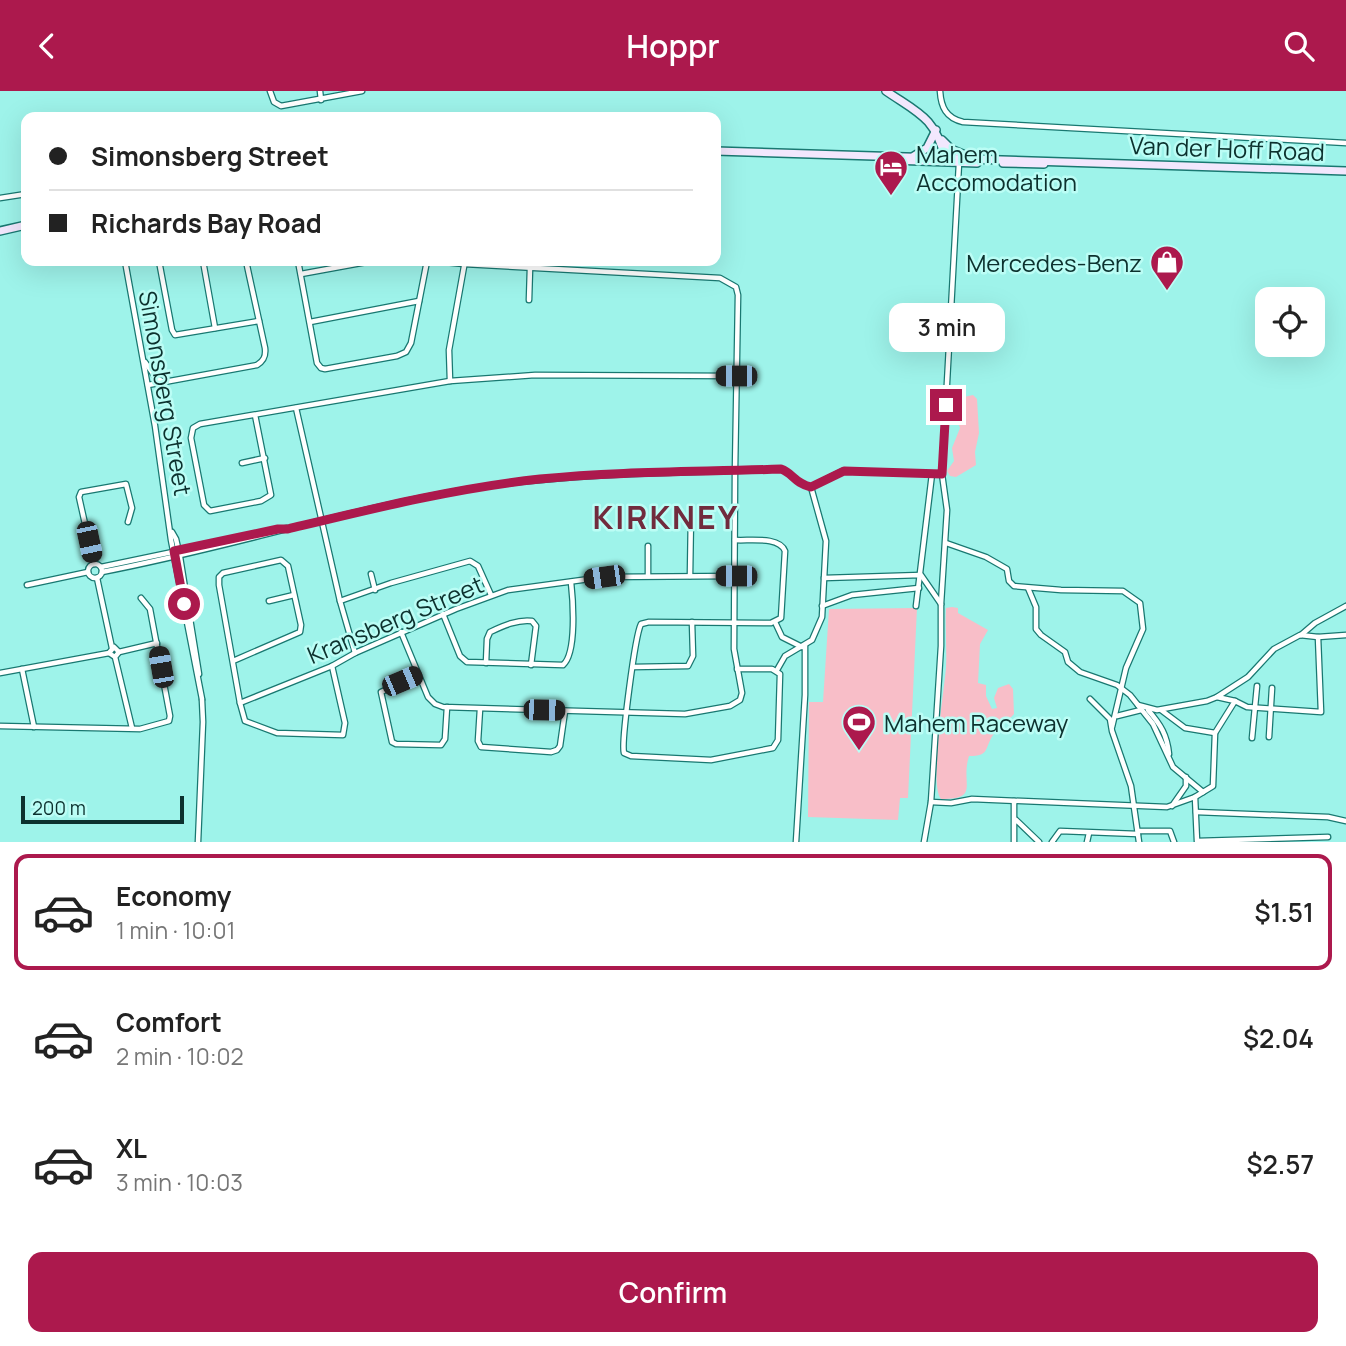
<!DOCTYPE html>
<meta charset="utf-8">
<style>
:root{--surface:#fff;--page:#f2f2f2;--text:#222;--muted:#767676;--line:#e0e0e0;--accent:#ac194d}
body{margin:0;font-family:Manrope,sans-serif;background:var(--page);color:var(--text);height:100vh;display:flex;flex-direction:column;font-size:26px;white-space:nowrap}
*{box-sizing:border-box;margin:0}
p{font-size:23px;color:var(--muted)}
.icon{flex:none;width:38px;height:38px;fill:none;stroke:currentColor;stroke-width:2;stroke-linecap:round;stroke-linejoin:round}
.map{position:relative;height:751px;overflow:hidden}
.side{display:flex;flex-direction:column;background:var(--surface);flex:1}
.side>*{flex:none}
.guide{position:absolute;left:21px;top:21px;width:700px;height:154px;border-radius:14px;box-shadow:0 7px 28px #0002;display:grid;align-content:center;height:154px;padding:0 28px;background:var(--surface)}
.controls{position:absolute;left:1255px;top:196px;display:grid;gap:14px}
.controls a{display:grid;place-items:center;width:70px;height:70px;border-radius:14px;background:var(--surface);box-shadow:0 7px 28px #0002;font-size:35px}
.scale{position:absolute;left:21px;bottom:18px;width:163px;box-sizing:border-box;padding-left:7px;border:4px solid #0c312e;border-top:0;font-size:19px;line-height:24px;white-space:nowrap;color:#0c312e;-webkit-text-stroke:5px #bbfdf5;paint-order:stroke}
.end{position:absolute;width:32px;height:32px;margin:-16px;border:9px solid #ac194d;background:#fff;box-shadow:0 0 0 4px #fff}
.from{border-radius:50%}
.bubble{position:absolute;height:49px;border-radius:14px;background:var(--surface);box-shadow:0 7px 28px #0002;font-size:23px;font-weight:600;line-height:49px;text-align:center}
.car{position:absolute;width:21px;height:42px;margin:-21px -10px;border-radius:9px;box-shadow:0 0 5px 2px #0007;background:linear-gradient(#222 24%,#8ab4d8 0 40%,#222 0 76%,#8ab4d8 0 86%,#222 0)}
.guide b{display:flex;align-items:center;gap:24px;height:66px;font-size:26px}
.guide b+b{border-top:2px solid var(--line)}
.guide i{width:18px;height:18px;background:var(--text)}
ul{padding:12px 0 0;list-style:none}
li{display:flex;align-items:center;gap:21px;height:116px;margin:0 14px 10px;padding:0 14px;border:4px solid transparent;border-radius:14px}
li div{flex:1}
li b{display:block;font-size:26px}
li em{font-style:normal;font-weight:600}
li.selected{border-color:var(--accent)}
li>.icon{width:63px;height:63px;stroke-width:1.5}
.cta{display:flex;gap:14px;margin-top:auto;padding:14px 28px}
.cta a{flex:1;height:80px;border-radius:14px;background:var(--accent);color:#fff;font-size:28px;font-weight:600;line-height:80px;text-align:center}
header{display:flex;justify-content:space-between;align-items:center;height:91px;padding:0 28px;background:var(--accent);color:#fff;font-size:32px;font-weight:600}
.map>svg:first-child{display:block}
.green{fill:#f8bec8}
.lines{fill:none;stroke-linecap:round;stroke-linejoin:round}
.minor-casing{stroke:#197871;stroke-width:7}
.secondary-casing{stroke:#197871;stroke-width:10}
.minor{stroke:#fff;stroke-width:4.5}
.secondary{stroke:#f2e7fd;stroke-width:7}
.route{stroke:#ac194d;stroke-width:9}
.labels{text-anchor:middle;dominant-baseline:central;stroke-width:5;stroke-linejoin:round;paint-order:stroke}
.street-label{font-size:24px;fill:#0c312e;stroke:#bbfdf5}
.poi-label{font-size:24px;fill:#0c312e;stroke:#bbfdf5;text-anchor:start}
.district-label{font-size:32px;font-weight:bold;letter-spacing:2px;fill:#712b3d;stroke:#bbfdf5}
</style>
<header><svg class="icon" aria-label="back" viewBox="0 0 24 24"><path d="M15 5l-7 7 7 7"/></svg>Hoppr<svg class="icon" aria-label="search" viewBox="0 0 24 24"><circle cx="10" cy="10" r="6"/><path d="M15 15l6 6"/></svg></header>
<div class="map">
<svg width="1346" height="751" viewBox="0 0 1346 751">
<rect width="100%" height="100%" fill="#9ef3ea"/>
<g class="green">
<path d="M973,304L977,308L979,342L975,361L976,374L956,386L950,385L947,380L954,370L952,357L960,337L954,320L964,306Z"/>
<path d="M952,516L958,517V522L988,539L980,553L978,592L986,594V605L992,618L997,617L994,607L998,597L1009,593L1013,598L1014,623C1008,630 999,637 993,644C984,658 990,665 969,665C960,693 981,708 941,708C929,694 944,600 946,577C947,557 945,537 946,517Z"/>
<path d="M917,517L908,707H900L898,729L808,726L809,611H823L829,518Z"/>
</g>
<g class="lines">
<g class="minor-casing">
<g id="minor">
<path d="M270,0L274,11L281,15L362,0"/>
<path d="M320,0L321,9"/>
<path d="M940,0C941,16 946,27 963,31L1346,52"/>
<path d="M0,107L26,103"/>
<path d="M125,170L155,335L171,449L202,608"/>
<path d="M159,170L172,239L175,244L259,230"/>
<path d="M203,170L215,237"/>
<path d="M298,170L317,272L321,277L325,278L397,265L406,261L411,252L427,170"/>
<path d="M301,183L372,170"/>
<path d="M529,209L530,177"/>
<path d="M310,231L419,210"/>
<path d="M145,271L156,287L162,290"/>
<path d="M450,290L449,259L465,170"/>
<path d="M148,294L257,274C264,270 266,265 265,257L246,170"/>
<path d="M296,317L340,510L355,562"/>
<path d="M255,324L271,404L261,410L210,420L204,414L191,347L193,337L200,333L450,290L535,284L736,285"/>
<path d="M242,372L265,367"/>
<path d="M172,441L176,448L180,466L199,583"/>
<path d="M735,449C750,450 779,445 785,460L781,527L771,532L649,531L641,533C635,545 621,652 624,662L631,665L711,669L773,657L778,649L780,583L772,578H737"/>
<path d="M946,452L986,466L1007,478L1009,490L1014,495L1061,499L1123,500L1140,512L1143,538L1126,577L1112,636"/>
<path d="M94,473L79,406L81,401L126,393L132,417L128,431"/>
<circle cx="95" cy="480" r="7"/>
<path d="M101,476L287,437"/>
<path d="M102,481C234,456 362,413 495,394C590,381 686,382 781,378C793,382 794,392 811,396L843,380L942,383"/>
<path d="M371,483L375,499"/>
<path d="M648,485V455"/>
<path d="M690,485L691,423"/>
<path d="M97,487L112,557"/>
<path d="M824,487L921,484L941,513"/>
<path d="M27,494L88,481"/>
<path d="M1028,497L1036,516V538L1041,544L1065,561L1068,571L1080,581L1117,594L1130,604L1153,633L1173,676L1203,701"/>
<path d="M269,510L294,504"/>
<path d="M340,510L391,492L470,470L478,475L491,504"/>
<path d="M822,515L852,504L919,497"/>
<path d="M916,515L932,383"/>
<path d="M443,523L460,565L467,571L563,574C577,562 573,509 571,491"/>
<path d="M775,531L782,546L802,556"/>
<path d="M401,541L428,606L435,613L443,616L685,623L730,615L740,609L742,602L734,558L735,380L738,204L736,196L720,187L464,173L435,170"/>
<path d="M1301,544L1315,532L1346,515"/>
<path d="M119,561L157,552"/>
<path d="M115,566L119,561L114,556L109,562L115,566L132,637"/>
<path d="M233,570L300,541L301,534L288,475L281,469L223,482L219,486V494L240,612L245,630L277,642L343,644L345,632L332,575"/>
<path d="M486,572L487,548L490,541C503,535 518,528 532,530L536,535L531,574"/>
<path d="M633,576L688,575L693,565L692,531"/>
<path d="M22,578L34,636"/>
<path d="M777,579L785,565L812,549L822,526L826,450L811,396"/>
<path d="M0,582L109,562"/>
<path d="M418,584L381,601L392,651L396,653L441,654L445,648L447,616"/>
<path d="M1090,608L1110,628L1112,640L1131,695L1139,751"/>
<path d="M1235,610L1247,616L1321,621L1318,546"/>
<path d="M240,612L332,575L355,562L456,518L508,499L604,486L736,485"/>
<path d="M1138,614L1157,619L1207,610L1217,606"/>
<path d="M480,618L478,650L481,656L551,661L557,659L560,655L565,620"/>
<path d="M1148,619C1161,634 1167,644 1169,663"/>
<path d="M1161,619L1185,637L1215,642"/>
<path d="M1117,625L1141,619"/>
<path d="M0,635L140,638L169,630L170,625L150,518L141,507"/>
<path d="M1269,646L1272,597"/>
<path d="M1252,647L1257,595"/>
<path d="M1195,706L1197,750L1328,746"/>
<path d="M931,711L951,712L972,708L1167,716L1195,706L1213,695L1215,642L1235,610L1217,606L1248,586L1274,558L1300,544L1318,546L1346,544"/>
<path d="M1172,715L1186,695V686"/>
<path d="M1196,721L1328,726L1346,730"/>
<path d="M1016,729L1039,751"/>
<path d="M1138,740H1170L1174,751"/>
<path d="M198,751L203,631L202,609"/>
<path d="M796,751L805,604V554"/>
<path d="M924,751L931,711L941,555V513L947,419L942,383L959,72"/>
<path d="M1014,751V710"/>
<path d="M1052,751L1060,740L1138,743"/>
<path d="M1087,751L1089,742"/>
</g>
</g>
<g class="secondary-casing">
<g id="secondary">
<path d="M886,0C918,22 935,26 945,67"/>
<path d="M942,49L951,58L963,63"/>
<path d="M716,60L1346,80"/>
<path d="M914,65L927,57L936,39"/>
<path d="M891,69L977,72"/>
<path d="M1003,72L1044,73"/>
<path d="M0,140L26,134"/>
</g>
</g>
<use href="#minor" class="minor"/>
<use href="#secondary" class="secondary"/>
</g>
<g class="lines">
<path class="route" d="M184,513L174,460L278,438H288C371,418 455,397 540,388C621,380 701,381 781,378C793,382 794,392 811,396L844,380L942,383L946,314"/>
</g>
<defs>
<g id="hotel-pin" transform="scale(1.75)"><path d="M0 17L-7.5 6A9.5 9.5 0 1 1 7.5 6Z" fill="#ac194d" stroke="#bbfdf5"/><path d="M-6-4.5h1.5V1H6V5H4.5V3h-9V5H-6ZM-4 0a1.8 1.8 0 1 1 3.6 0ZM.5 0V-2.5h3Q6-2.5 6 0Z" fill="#fff"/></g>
<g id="shop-pin" transform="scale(1.75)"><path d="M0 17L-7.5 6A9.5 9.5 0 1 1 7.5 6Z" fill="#ac194d" stroke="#bbfdf5"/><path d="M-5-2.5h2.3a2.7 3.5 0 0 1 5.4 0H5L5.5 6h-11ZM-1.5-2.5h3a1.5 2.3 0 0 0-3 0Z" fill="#fff"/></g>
<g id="stadium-pin" transform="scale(1.75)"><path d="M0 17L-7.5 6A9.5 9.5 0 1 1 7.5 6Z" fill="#ac194d" stroke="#bbfdf5"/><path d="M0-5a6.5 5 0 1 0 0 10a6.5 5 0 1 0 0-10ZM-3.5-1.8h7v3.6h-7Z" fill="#fff"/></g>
</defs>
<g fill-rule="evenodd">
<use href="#hotel-pin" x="891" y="76"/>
<use href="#shop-pin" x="1167" y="171"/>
<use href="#stadium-pin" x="859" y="631"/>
</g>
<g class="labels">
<g class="street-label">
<text transform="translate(1227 57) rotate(2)">Van der Hoff Road</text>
<text transform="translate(166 302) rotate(80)">Simonsberg Street</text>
<text transform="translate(395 528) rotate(-23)">Kransberg Street</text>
</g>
<g class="poi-label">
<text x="916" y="62">Mahem<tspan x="916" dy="28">Accomodation</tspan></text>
<text x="1142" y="171" text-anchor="end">Mercedes-Benz</text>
<text x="884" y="631">Mahem Raceway</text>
</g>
<g class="district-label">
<text x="666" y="426">KIRKNEY</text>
</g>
</g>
</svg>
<div class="controls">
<a><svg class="icon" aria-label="locate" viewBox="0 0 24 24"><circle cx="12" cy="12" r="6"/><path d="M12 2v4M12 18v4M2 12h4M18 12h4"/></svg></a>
</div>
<div class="scale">200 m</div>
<i class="end from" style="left:184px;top:513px"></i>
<i class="end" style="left:946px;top:314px"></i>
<div class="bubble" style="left:889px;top:212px;width:116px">3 min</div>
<i class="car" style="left:736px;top:285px;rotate:270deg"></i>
<i class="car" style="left:89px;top:451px;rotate:168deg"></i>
<i class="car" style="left:736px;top:485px;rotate:270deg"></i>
<i class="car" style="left:604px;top:486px;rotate:262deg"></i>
<i class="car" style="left:161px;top:576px;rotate:350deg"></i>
<i class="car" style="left:402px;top:590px;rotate:67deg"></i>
<i class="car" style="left:544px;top:619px;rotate:91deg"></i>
<div class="guide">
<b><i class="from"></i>Simonsberg Street</b>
<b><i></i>Richards Bay Road</b>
</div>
</div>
<section class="side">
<ul>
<li class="selected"><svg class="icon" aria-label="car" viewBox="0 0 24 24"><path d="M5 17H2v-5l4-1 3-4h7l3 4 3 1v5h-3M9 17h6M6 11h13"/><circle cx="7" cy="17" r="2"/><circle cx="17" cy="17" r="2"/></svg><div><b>Economy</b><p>1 min · 10:01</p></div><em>$1.51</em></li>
<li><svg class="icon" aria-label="car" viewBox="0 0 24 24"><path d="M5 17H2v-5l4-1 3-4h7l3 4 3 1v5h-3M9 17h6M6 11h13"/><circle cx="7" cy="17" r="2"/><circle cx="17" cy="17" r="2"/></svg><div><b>Comfort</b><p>2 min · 10:02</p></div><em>$2.04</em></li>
<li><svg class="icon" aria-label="car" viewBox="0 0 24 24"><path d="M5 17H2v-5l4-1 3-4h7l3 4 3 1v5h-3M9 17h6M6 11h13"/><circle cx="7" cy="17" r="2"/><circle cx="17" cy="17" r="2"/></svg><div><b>XL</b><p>3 min · 10:03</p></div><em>$2.57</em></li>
</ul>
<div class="cta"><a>Confirm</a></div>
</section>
